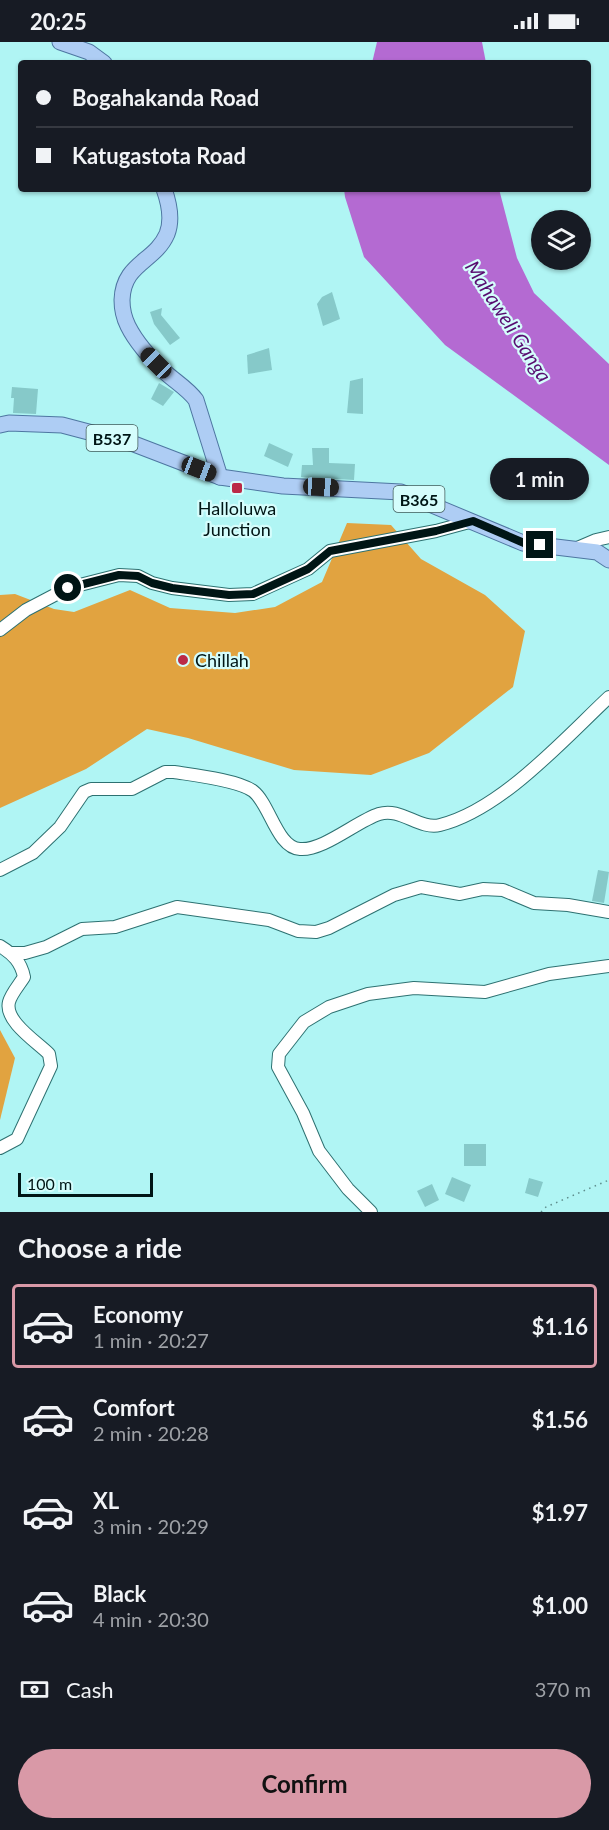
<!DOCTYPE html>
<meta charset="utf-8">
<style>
:root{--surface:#171b24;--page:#20242c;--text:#f1f3f6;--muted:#9ea1a6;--line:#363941;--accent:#d999a7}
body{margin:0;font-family:Lato,sans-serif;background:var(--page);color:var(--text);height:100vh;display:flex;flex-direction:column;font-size:22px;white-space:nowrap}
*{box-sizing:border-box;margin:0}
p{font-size:20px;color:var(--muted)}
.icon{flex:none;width:33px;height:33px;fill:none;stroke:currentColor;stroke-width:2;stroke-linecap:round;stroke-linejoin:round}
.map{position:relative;height:1170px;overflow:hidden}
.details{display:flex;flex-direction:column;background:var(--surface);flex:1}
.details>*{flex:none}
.top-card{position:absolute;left:18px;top:18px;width:573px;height:132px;border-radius:6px;box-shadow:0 2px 4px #0004;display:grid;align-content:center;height:132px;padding:0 18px;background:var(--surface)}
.buttons{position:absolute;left:531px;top:168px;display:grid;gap:12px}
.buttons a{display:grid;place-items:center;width:60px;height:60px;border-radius:50%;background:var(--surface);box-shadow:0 2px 4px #0004;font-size:30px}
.scale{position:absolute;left:18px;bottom:15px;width:135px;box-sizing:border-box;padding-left:6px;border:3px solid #001515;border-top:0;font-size:16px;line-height:21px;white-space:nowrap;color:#001515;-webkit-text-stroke:4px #d5fdfc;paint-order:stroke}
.end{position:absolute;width:27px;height:27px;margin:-14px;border:8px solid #001515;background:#fff;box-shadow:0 0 0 3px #fff}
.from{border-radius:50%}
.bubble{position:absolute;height:42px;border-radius:21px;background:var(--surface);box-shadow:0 2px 4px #0004;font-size:20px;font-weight:700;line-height:42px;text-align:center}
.car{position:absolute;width:18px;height:36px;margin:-18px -9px;border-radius:8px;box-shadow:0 0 4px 2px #0007;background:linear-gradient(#222 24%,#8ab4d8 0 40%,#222 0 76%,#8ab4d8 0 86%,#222 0)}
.top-card b{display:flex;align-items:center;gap:21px;height:57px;font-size:22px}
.top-card b+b{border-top:2px solid var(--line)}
.top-card i{width:15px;height:15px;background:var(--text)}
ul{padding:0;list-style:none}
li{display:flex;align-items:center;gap:18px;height:84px;margin:0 12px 9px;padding:0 6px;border:3px solid transparent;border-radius:6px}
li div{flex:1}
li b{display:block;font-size:22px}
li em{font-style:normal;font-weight:700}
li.on{border-color:var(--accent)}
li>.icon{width:54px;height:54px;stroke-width:1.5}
h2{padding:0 18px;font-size:27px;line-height:72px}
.pay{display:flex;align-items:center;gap:15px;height:66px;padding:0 18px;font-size:22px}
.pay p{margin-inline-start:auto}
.primary-button{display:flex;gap:12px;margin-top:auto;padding:12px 18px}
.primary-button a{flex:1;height:69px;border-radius:36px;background:var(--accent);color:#111;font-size:24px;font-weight:700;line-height:69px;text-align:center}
.status{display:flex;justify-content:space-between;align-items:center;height:42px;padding:0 30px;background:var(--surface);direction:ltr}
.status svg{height:16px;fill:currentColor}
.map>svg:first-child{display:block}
.forest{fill:#e1a340}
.water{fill:#b46ad2}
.building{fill:#86c9c9}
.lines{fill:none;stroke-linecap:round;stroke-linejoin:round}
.minor-casing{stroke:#2d7171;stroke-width:14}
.major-casing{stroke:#4e76a1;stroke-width:17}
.path{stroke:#5e8d8c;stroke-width:1.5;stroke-dasharray:1.5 4.5;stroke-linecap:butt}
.minor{stroke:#fff;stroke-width:12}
.major{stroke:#aecdf4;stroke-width:15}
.route{stroke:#001515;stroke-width:8}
.poi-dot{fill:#bb2a47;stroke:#d5fdfc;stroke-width:2}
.labels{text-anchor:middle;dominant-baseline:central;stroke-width:4.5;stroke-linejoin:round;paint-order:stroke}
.shield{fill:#d5fdfc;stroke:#405b5a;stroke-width:1.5}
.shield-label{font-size:16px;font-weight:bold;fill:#001515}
.poi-label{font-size:18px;fill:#001515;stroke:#d5fdfc}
.water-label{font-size:20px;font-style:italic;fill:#580d70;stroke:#d5fdfc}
</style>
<div class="status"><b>20:25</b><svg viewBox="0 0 49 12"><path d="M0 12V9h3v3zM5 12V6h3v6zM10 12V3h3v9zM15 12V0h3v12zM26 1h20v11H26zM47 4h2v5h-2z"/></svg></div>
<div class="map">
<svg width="609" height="1170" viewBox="0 0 609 1170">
<rect width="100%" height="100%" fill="#b0f5f4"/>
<g class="forest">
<path d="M347,481L391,483L421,517L485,553L525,589L513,645L429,711L371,733L294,728L188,696L147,687L86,727L0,766V553L15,552L54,567L74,570L130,548L170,566L235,571L275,565L322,540Z"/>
<path d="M0,988L15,1016L0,1078Z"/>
</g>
<g class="water">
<path d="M377,0H482L486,21H372Z"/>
<path d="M344,147H499L517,216L534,251L609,322V423L445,303L364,215L345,155Z"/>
</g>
<g class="building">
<path d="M332,250L340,277L323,284L317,262L322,255Z"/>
<path d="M162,266L161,273L180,296L170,303L154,282L150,270Z"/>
<path d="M269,306L272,328L248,332L247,313Z"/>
<path d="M363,336V372L347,371L350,339Z"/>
<path d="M159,341L174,350L163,364L151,357Z"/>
<path d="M12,345L38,347L36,372L13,371L14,356H11Z"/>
<path d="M269,401L293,412L288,425L264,414Z"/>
<path d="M312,406H329V421L355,422L354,438L301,435L302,423H313Z"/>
<path d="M598,828L609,830L604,861L592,859Z"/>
<rect x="464" y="1102" width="22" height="22"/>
<path d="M452,1135L471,1143L464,1160L445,1152Z"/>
<path d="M529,1136L543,1140L538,1155L525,1151Z"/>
<path d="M432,1142L439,1158L425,1165L417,1149Z"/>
</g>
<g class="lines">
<g class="minor-casing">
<g id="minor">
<path d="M575,507L596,498L609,495"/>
<path d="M0,588L26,568L68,546L119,533L138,534L152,541L172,546L229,553L253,552L308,527L330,509L436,489L473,479"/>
<path d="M0,828L33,811L60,785L84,750L91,747H132L165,730H174C193,733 238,738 253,749C270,762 277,806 300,807C323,809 357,779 379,772C401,765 419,788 440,783C501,768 563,698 609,655"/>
<path d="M0,904C13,912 21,920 24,935C19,943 11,952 9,960C4,979 37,1000 49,1012L51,1024L17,1097L0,1106"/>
<path d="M11,911H25L46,905L82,887L115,885L177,865L269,878L298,889L316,890L329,886L394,853L421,845L460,852L483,847L503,848L534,861L568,863L609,870"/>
<path d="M371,1170L348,1147L319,1109L303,1071L278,1025L279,1012L304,980L329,965L368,952L414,946L485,950L549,932L609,924"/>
</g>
</g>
<g class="major-casing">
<g id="major">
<path d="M60,0L89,10L104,21"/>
<path d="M164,147C169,161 173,177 167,192C155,220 123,221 122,258C122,267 124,276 128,284C137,302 151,317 166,331C176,340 188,347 196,358L220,435"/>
<path d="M0,383L9,381L62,383L134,402L220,435L283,444L401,450L523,501L597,510L609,518"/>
</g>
</g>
<path class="path" d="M541,1170L546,1165L609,1138"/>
<use href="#minor" class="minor"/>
<use href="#major" class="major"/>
</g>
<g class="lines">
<path class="route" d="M68,546L119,533L138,534L152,541L172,546L229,553L253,552L308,527L330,509L436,489L473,479L524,501L540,503"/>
</g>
<g class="poi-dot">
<rect x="231" y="440" width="12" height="12" rx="3"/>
<circle cx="183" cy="618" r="6"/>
</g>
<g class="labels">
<g class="shield">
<rect x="86.5" y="383" width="51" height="26" rx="4.5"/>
<rect x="393.5" y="444" width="51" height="26" rx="4.5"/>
</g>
<g class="shield-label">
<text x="112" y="396">B537</text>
<text x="419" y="457">B365</text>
</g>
<g class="poi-label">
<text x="237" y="466">Halloluwa<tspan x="237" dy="21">Junction</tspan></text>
<text x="195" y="618" text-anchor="start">Chillah</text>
</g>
<g class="water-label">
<text transform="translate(509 279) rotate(57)">Mahaweli Ganga</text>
</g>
</g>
</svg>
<div class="buttons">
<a><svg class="icon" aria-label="layers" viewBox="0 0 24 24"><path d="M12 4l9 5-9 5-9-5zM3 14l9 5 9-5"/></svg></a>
</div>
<div class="scale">100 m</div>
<i class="end from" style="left:68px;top:546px"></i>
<i class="end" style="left:540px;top:503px"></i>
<div class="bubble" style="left:490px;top:416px;width:99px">1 min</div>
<i class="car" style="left:156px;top:321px;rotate:315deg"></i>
<i class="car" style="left:199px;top:427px;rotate:111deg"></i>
<i class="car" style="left:321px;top:445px;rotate:93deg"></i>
<div class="top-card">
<b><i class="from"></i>Bogahakanda Road</b>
<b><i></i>Katugastota Road</b>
</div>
</div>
<section class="details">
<h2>Choose a ride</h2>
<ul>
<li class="on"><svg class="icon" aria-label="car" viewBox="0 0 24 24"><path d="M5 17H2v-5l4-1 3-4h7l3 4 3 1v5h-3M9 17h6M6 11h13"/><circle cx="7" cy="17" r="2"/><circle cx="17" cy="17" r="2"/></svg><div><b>Economy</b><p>1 min · 20:27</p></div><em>$1.16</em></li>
<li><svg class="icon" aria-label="car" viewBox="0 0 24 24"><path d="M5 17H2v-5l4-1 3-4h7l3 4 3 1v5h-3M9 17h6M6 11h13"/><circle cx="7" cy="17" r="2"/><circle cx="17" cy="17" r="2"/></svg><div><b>Comfort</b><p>2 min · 20:28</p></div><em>$1.56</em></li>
<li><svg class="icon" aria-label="car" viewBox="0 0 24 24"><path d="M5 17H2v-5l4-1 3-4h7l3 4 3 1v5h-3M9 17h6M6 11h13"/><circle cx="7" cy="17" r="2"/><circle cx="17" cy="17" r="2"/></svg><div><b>XL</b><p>3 min · 20:29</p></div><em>$1.97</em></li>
<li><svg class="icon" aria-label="car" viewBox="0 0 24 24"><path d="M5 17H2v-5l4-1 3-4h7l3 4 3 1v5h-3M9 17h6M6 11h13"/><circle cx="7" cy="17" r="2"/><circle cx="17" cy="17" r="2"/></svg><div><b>Black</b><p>4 min · 20:30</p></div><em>$1.00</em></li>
</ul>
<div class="pay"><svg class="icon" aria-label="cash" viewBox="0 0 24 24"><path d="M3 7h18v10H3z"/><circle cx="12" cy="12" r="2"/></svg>Cash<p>370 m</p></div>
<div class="primary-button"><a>Confirm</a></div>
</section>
